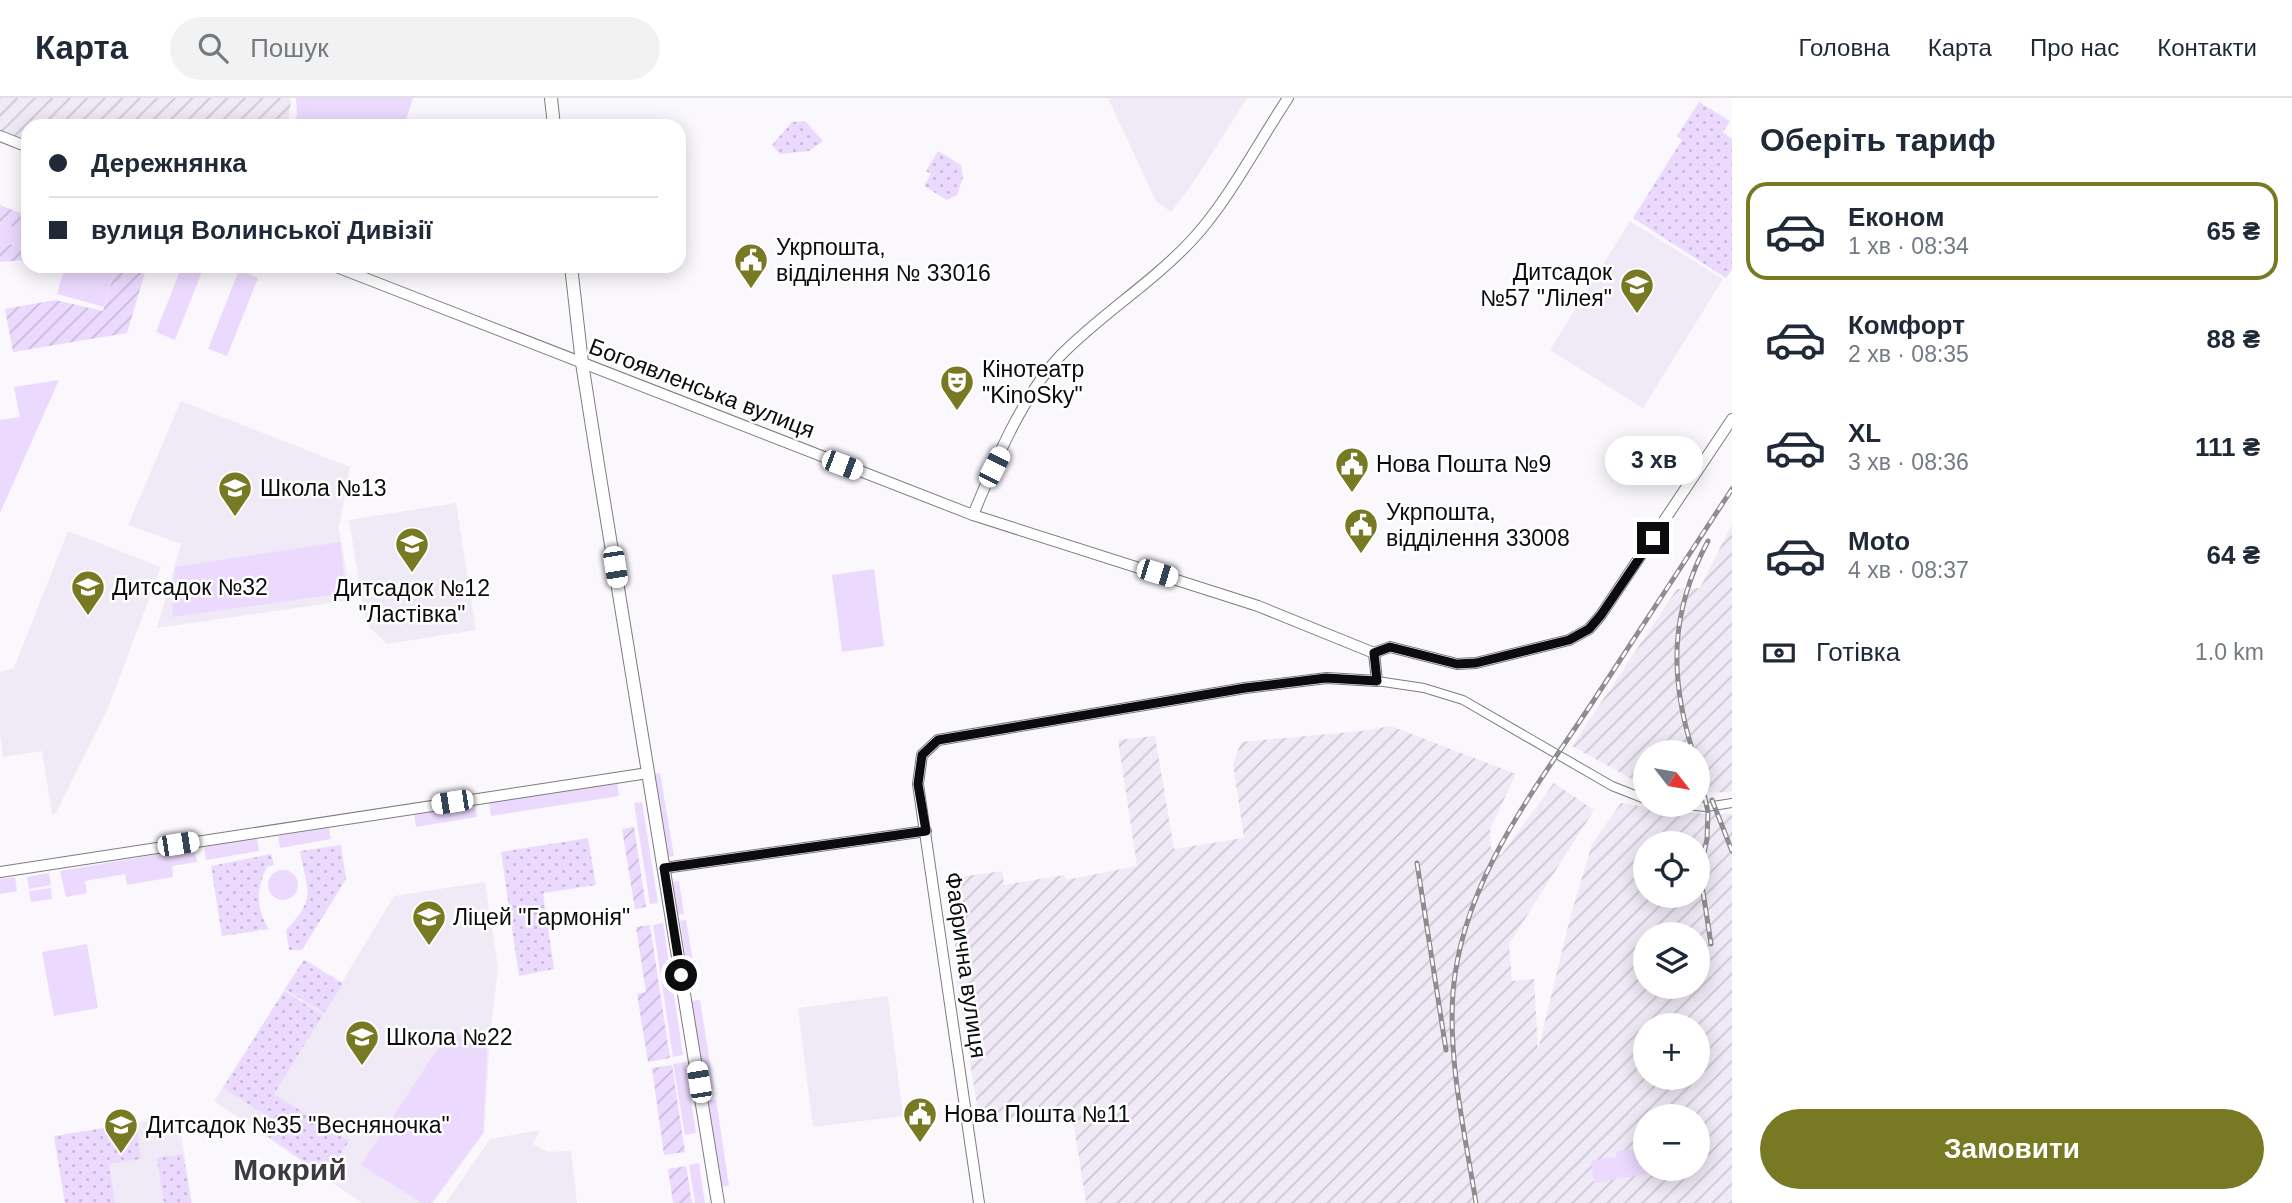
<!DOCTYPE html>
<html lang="uk">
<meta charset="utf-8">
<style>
:root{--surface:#fff;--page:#f2f2f3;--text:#1f2937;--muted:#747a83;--line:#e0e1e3;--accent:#777a22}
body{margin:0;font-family:Helvetica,sans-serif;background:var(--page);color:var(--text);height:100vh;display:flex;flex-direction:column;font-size:26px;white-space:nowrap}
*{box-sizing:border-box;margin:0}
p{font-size:23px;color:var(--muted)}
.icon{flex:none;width:38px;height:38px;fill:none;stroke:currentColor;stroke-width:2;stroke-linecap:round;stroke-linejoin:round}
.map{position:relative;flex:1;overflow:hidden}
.sheet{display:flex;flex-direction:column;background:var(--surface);width:560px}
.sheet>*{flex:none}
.top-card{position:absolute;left:21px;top:21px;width:665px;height:154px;border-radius:21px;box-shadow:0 4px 18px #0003;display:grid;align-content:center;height:154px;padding:0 28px;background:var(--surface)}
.needle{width:46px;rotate:121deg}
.fabs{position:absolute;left:1633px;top:642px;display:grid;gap:14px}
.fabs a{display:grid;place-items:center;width:77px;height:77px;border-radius:50%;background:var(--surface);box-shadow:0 4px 18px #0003;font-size:35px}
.end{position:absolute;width:32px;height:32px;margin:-16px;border:9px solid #0c0b0d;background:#fff;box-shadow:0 0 0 4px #fff}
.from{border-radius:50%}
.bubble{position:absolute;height:49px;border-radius:24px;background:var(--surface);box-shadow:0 4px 18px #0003;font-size:23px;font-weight:700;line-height:49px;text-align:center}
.car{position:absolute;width:21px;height:42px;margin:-21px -10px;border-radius:9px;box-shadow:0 0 5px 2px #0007;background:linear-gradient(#fff 24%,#345 0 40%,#fff 0 76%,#345 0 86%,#fff 0)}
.top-card b{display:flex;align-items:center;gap:24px;height:66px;font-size:26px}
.top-card b+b{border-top:2px solid var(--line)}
.top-card i{width:18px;height:18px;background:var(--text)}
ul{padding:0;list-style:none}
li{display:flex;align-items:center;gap:21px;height:98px;margin:0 14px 10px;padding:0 14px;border:4px solid transparent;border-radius:21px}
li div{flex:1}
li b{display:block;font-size:26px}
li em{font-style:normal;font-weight:700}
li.active{border-color:var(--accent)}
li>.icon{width:63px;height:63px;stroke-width:1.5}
h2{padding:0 28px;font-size:32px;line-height:84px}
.pay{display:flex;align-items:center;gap:18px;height:77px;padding:0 28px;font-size:26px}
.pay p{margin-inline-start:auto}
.button{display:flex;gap:14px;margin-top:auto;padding:14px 28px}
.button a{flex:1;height:80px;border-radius:42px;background:var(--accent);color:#fff;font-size:28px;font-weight:700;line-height:80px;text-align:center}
header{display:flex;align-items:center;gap:42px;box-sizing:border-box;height:98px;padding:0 35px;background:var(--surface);border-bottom:2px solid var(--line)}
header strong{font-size:33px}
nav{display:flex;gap:38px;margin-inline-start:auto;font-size:24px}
.search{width:490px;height:63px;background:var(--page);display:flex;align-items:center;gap:18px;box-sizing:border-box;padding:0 24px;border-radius:38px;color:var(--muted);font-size:26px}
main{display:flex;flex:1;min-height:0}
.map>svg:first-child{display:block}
.built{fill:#f0eaf7}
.industrial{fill:url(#industrial-furrows);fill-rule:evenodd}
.grass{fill:#ebdafe}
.park{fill:url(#park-dots)}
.garden{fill:url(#garden-furrows)}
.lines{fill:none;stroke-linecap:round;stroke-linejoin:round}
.minor-casing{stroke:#7d7b80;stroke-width:10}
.tertiary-casing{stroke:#7d7b80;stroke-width:12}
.secondary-casing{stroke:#7d7b80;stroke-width:14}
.minor{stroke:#fff;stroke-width:8}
.tertiary{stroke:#fff;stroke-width:10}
.secondary{stroke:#fff;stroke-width:12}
.rail-casing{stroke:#8e8c91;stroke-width:5}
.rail{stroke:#fff;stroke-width:2.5;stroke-dasharray:8;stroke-linecap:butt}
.route{stroke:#0c0b0d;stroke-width:9}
.labels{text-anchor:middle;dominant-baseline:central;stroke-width:5;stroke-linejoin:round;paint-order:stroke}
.poi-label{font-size:23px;fill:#0c0b0d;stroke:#fff;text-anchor:start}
.street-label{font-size:23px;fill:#0c0b0d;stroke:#fff}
.district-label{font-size:30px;font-weight:bold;fill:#3d3b3f;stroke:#fff}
</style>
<header>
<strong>Карта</strong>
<div class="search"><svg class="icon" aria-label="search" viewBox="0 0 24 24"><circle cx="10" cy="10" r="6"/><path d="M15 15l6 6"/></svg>Пошук</div>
<nav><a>Головна</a><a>Карта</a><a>Про нас</a><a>Контакти</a></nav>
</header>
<main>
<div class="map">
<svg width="1732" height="1105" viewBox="0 0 1732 1105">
<defs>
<pattern id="industrial-furrows" width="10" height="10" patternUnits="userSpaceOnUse" patternTransform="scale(1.75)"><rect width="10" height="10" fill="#f0eaf7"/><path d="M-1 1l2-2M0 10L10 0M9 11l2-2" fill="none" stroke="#cdc7d3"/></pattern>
<pattern id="park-dots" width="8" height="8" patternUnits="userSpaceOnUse" patternTransform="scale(1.75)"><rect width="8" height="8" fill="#ebdafe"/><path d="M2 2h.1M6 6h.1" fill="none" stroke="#c8bad8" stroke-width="1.8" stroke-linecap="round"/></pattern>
<pattern id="garden-furrows" width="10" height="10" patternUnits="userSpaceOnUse" patternTransform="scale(1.75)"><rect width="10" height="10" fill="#ebdafe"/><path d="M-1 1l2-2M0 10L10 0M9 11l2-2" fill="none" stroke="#c8bad8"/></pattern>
</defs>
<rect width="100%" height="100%" fill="#faf7fd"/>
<g class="built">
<path d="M1108,0H1247L1193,85L1171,114L1156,103Z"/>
<path d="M1630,123L1723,181L1643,310L1550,252Z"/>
<path d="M181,303L350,369L339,430L351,502L157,530L181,446L128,427Z"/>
<path d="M456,405L476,532L387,546L366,526L349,422Z"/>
<path d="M68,433L161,469L108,610L56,715L52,716L42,653L3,659L0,636V574L14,570Z"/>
<path d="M485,784L498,870L490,938L484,1035L433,1105H362L214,1003L304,861L342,884L394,798Z"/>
<path d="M888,898L903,1018L813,1029L798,910Z"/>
<path d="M178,1018L192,1105H65L54,1038Z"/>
<path d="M540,1032L533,1046L548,1054L571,1053L577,1105H446L490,1041Z"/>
</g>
<g class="industrial">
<path d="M0,0H290L291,5L287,28H28V49L0,38Z"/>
<path d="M1732,426V694L1698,695V654H1645V686L1637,684L1572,648L1677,491L1700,490Z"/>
<path d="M1391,628L1516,676L1490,731L1491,751L1501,757L1554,685L1594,712L1509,846L1512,883L1534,881L1538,952L1570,820L1592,746L1621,705L1683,715L1732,716V1105H1086L1071,1009L980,1026L957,884L959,877L946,781L1002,773L1004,787L1064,777L1066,782L1137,768L1118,642L1155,638L1174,751L1244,740L1233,666L1241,644L1362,633ZM1645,746H1698V798H1645ZM1645,836H1698V889H1645ZM1645,928H1698V980H1645ZM1645,1018H1698V1071H1645Z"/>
</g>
<g class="grass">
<path d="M296,0H413L404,28H293L297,16Z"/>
<path d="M0,124L28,135L25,146L0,147Z"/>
<path d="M65,168H91L114,174L104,209L57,196Z"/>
<path d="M182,168H195L203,171L175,242L156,234Z"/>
<path d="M239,172L258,180L227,258L208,251Z"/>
<path d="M59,282L0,415V322L20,319L14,289Z"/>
<path d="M340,444L346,495L172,519L175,469Z"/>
<path d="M874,471L884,548L842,554L832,477Z"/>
<path d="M660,675L674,758L667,759L653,676Z"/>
<path d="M617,684L619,698L491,718L489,704Z"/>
<path d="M642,704L658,805L650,806L634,705Z"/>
<path d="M475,707L477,719L416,729L414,716Z"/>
<path d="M329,730L331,741L280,750L278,738Z"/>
<path d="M257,740L259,753L206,762L204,749Z"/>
<path d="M194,750L197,764L172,768L173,779L127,787L125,776L85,783L87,795L66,799L60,773Z"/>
<circle cx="283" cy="787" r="15"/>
<path d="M49,775L51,787L29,791L27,779Z"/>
<path d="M15,779L17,793L0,796V781Z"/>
<path d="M679,783L684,816L678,817L673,784Z"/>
<path d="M51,790L52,801L31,804L29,793Z"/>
<path d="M686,822L697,887L690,888L680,823Z"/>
<path d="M663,825L683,957L673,959L653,827Z"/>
<path d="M87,846L98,910L54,918L42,854Z"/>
<path d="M700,902L714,991L705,992L691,903Z"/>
<path d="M450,932L487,952L483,1035L431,1105H422L361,1067Z"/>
<path d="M685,964L696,1035L685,1037L673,966Z"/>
<path d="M716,1001L729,1088L720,1089L707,1003Z"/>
<path d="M1645,1049V1071L1668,1072L1594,1085L1591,1063L1616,1059V1054Z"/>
<path d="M699,1065L705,1105H695L689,1067Z"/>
</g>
<g class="park">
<path d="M1699,4L1730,23L1723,34L1732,41V171L1726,180L1633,120L1682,42L1677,38Z"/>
<path d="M805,23L823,43L809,53L780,56L772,47L792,24Z"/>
<path d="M938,53L961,67L963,79L957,97L947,102L924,88L931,76L926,73Z"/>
<path d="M588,740L596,787L543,795L554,871L519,878L501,754Z"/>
<path d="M341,747L346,781L302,852H289L286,832C318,799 307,793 300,753Z"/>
<path d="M271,756L274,767L267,769C256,791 256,811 269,831L222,838L211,768Z"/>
<path d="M304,862L343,886L324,915L285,891Z"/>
<path d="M284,893L323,917L274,996L349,1043L326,1078L263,1035L272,1021L223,990Z"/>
<path d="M136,1025L141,1061L109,1066L115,1105H65L54,1038Z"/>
<path d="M183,1056L191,1105H164L157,1060Z"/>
</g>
<g class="garden">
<path d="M0,107L28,118V135L0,124Z"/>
<path d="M25,146L26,162L0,164V147Z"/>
<path d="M103,168H147L127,235L13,254L5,211L55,202L103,213L115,172Z"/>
<path d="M634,729L646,809L635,811L622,731Z"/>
<path d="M650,827L670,960L648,964L637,896L646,894L636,829Z"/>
<path d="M672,967L685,1054L664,1057L652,970Z"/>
<path d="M686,1068L692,1105H673L668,1071Z"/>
</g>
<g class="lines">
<g class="minor-casing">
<g id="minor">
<path d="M1377,583L1424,590L1463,602L1612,688L1645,701"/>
<path d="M1682,707L1707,709L1732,705"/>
</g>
</g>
<g class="tertiary-casing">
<g id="tertiary">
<path d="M0,38L28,49"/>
<path d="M334,168L973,417L1258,508L1374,555"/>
<path d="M973,417C994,366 1022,298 1060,258C1101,216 1152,185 1192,142C1229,102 1258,45 1288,0"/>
<path d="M1374,555L1390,549L1457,566L1476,565L1569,542L1589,531L1601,517L1732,321"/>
<path d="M664,770L926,733"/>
<path d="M0,774L648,675"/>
<path d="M979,1105L918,686L922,657L938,642L1245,590L1327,580L1377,583L1374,555"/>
</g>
</g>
<g class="secondary-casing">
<g id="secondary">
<path d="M551,0L554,28"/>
<path d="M571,168L582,265L599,373L718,1105"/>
</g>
</g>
<use href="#minor" class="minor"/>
<use href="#tertiary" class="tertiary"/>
<use href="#secondary" class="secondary"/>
<g class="rail-casing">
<g id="rail">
<path d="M1693,654C1669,578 1670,514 1708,443"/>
<path d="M1698,668L1708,714L1707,741L1700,774L1711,846"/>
<path d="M1712,702L1732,753"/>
<path d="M1417,765L1446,952"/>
<path d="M1476,1105C1465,1036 1448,964 1453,894C1462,784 1533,694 1592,605C1639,534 1685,462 1732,391"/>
</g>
</g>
<use href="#rail" class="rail"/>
</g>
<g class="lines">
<path class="route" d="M681,877L664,770L926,733L918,686L922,657L938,642L1245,590L1326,580L1377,583L1374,555L1390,549L1457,566L1476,565L1569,542L1589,531L1601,517L1653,440"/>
</g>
<defs>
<g id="civic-pin" transform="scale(1.75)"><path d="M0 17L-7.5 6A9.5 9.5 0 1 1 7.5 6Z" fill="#777a22" stroke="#fff"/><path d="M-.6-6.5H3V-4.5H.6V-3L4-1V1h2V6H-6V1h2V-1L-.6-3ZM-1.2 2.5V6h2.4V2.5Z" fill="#fff"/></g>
<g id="school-pin" transform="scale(1.75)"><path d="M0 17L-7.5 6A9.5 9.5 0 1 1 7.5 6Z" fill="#777a22" stroke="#fff"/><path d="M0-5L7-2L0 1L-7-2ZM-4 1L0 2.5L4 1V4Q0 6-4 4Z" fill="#fff"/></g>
<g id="theatre-pin" transform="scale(1.75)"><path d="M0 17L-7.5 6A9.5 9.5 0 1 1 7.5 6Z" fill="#777a22" stroke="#fff"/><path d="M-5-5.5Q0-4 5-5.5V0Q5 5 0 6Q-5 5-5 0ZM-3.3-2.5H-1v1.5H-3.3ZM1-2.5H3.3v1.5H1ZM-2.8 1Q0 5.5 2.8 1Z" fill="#fff"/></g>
</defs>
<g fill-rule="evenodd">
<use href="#civic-pin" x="751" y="162"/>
<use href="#school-pin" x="1637" y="187"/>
<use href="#theatre-pin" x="957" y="284"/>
<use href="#civic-pin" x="1352" y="366"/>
<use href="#school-pin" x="235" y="390"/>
<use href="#civic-pin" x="1361" y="427"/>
<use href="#school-pin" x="412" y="446"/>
<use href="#school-pin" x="88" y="489"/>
<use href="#school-pin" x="429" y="819"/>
<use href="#school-pin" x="362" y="939"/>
<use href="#civic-pin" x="920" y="1016"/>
<use href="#school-pin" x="121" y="1027"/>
</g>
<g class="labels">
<g class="poi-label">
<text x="776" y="149">Укрпошта,<tspan x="776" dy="26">відділення № 33016</tspan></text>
<text x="1612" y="174" text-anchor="end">Дитсадок<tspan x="1612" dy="26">№57 "Лілея"</tspan></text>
<text x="982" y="271">Кінотеатр<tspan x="982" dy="26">"KinoSky"</tspan></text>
<text x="1376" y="366">Нова Пошта №9</text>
<text x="260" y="390">Школа №13</text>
<text x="1386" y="414">Укрпошта,<tspan x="1386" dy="26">відділення 33008</tspan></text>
<text x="112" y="489">Дитсадок №32</text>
<text x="412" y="490" text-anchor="middle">Дитсадок №12<tspan x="412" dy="26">"Ластівка"</tspan></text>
<text x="453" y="819">Ліцей "Гармонія"</text>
<text x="386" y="939">Школа №22</text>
<text x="944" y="1016">Нова Пошта №11</text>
<text x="146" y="1027">Дитсадок №35 "Весняночка"</text>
</g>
<g class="street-label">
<text transform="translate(702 290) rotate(21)">Богоявленська вулиця</text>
<text transform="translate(966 867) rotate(82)">Фабрична вулиця</text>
</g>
<g class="district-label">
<text x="290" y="1071">Мокрий</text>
</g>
</g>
</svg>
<div class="fabs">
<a><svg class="needle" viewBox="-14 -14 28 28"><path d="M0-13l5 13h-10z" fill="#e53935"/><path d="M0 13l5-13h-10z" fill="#747a83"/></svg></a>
<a><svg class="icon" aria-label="locate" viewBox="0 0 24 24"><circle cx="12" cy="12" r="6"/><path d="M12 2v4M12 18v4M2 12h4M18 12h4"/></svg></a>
<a><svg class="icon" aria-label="layers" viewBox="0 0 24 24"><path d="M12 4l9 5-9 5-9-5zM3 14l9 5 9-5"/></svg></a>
<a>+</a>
<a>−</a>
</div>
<i class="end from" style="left:681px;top:877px"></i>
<i class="end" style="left:1653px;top:440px"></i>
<div class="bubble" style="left:1605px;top:338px;width:98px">3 хв</div>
<i class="car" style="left:842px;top:367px;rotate:111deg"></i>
<i class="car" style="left:994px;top:369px;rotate:27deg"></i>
<i class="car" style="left:615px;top:469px;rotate:171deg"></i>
<i class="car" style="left:1157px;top:475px;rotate:107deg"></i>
<i class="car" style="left:452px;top:704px;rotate:261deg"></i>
<i class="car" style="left:178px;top:746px;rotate:81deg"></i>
<i class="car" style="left:699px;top:984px;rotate:351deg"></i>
<div class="top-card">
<b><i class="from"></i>Дережнянка</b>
<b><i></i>вулиця Волинської Дивізії</b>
</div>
</div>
<section class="sheet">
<h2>Оберіть тариф</h2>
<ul>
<li class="active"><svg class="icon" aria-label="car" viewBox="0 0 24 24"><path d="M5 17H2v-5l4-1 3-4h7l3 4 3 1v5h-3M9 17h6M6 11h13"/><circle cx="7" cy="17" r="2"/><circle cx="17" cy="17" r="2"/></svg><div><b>Економ</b><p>1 хв · 08:34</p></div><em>65 ₴</em></li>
<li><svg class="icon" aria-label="car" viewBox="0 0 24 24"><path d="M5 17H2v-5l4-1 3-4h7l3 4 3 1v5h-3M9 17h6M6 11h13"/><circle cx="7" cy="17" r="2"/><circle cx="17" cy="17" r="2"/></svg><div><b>Комфорт</b><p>2 хв · 08:35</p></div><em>88 ₴</em></li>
<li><svg class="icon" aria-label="car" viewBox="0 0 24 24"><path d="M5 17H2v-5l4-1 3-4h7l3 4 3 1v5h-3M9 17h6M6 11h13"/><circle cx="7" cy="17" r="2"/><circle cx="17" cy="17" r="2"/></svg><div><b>XL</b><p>3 хв · 08:36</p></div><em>111 ₴</em></li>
<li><svg class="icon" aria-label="car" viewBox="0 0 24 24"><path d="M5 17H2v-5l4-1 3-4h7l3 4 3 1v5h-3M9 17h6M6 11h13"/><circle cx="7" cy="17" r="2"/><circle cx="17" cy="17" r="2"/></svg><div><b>Moto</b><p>4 хв · 08:37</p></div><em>64 ₴</em></li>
</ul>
<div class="pay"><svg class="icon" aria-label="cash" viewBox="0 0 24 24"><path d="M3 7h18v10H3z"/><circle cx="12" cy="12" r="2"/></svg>Готівка<p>1.0 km</p></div>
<div class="button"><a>Замовити</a></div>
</section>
</main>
